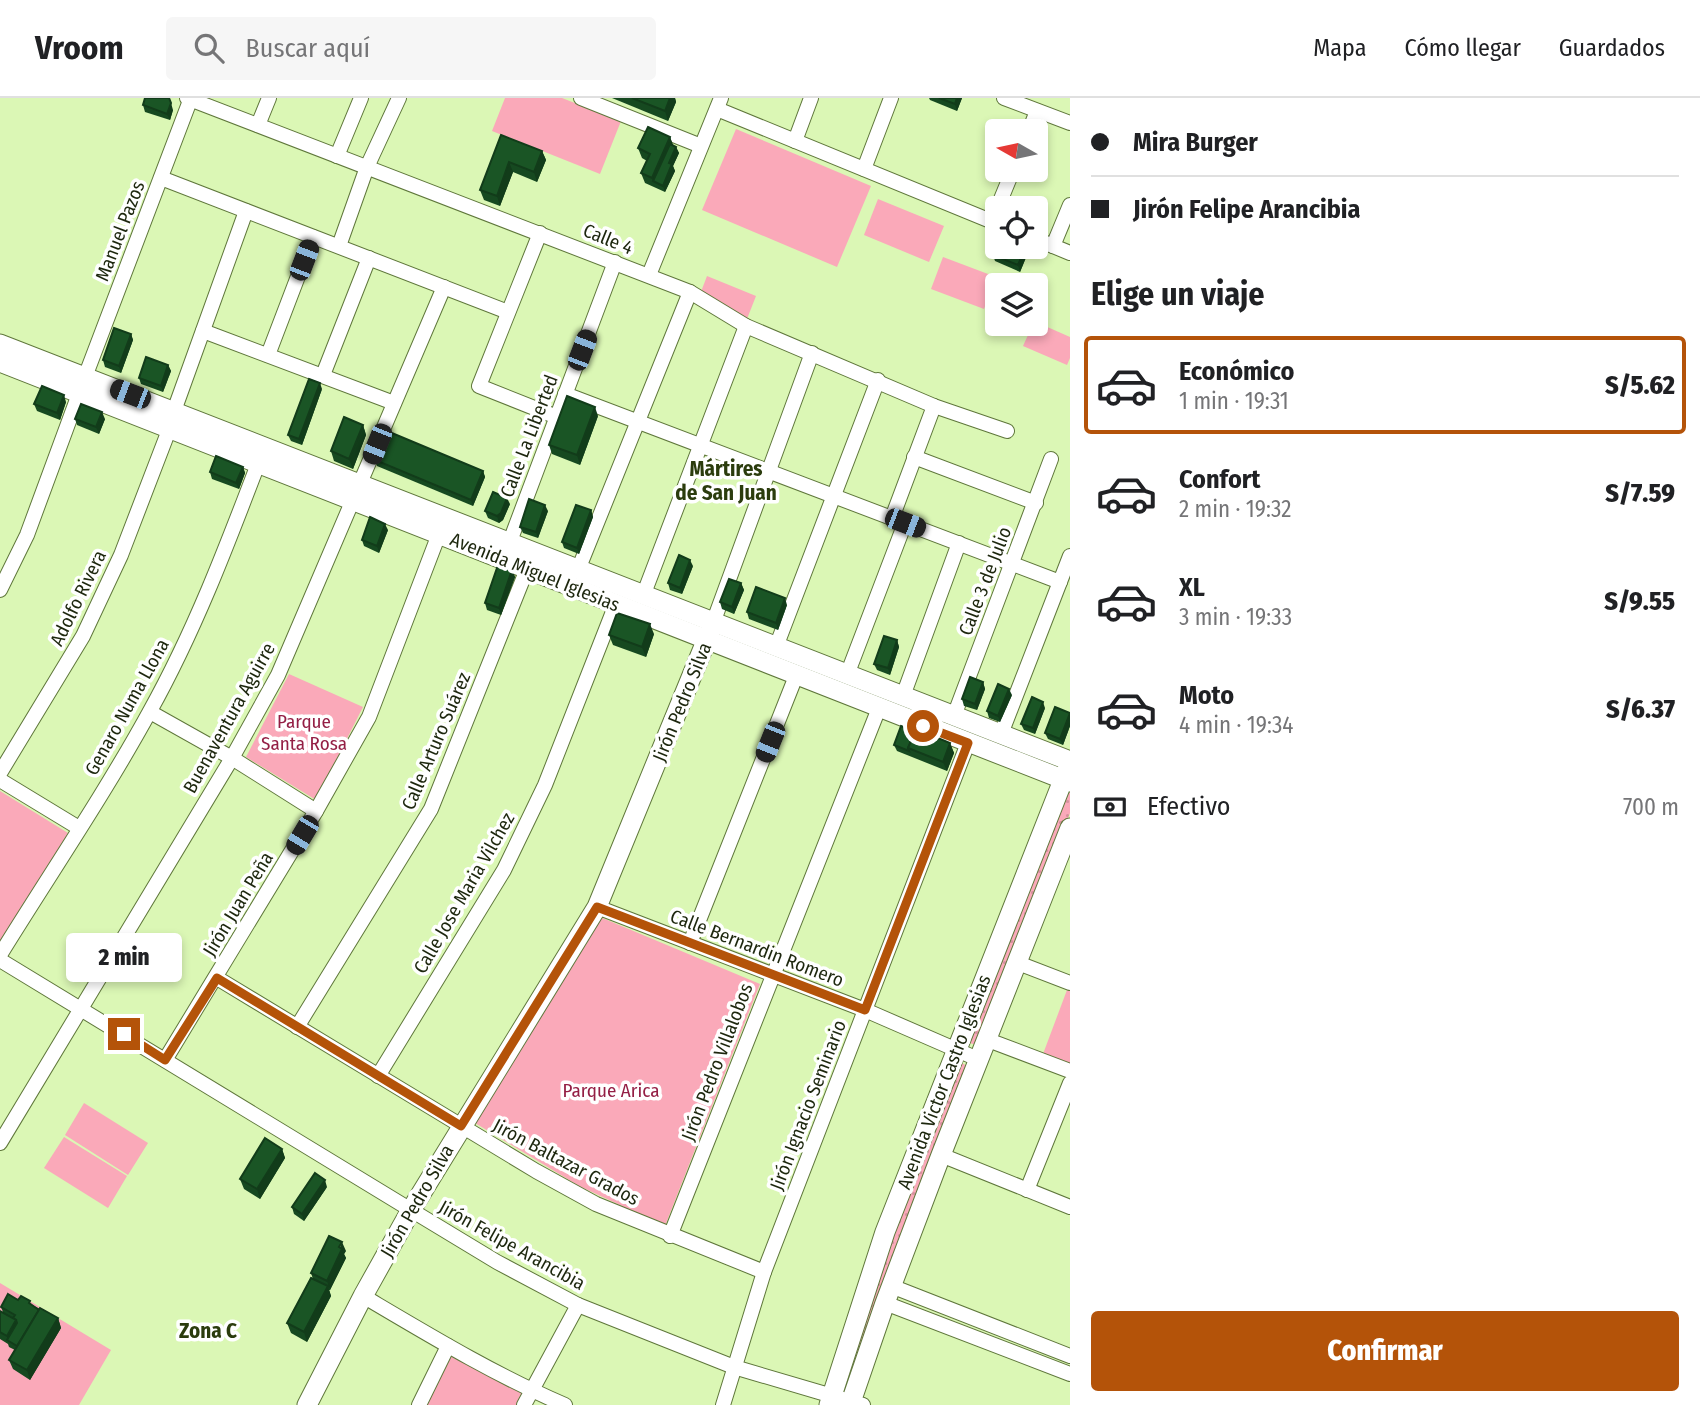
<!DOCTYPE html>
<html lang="es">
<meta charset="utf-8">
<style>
:root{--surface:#fff;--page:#f6f6f6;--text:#202124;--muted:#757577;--line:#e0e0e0;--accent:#b45309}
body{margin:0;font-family:"Fira Sans Condensed",sans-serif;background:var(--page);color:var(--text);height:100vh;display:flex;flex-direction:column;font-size:26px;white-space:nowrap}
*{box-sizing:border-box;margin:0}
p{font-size:23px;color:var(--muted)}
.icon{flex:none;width:38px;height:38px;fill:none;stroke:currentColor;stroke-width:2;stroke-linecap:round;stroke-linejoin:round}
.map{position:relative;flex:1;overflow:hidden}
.sheet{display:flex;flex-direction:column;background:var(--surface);width:630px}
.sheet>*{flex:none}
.guide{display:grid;align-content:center;height:154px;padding:0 21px;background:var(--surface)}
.needle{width:46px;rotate:279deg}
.tools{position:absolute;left:985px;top:21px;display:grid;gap:14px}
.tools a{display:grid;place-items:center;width:63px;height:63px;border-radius:7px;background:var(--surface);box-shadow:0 4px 10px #0003;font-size:35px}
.end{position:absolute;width:32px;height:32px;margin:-16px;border:9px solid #b45309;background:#fff;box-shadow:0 0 0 4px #fff}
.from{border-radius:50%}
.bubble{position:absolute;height:49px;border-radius:7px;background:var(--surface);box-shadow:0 4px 10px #0003;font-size:23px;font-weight:800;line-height:49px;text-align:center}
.car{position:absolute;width:21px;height:42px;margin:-21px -10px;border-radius:9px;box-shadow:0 0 5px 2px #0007;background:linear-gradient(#222 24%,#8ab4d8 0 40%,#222 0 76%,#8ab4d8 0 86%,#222 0)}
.guide b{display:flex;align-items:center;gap:24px;height:66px;font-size:26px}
.guide b+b{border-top:2px solid var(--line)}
.guide i{width:18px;height:18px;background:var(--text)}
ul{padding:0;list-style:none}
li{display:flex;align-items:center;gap:21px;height:98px;margin:0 14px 10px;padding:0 7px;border:4px solid transparent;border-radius:7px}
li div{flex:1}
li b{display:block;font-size:26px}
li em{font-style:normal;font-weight:800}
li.current{border-color:var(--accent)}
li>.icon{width:63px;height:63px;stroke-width:1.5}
h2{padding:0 21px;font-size:32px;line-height:84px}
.pay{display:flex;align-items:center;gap:18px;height:77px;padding:0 21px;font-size:26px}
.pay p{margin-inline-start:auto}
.action{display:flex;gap:14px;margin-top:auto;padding:14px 21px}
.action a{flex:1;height:80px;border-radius:7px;background:var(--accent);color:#fff;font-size:28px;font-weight:800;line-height:80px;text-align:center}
header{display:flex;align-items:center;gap:42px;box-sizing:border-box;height:98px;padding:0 35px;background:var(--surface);border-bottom:2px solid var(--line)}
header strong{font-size:33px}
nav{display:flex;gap:38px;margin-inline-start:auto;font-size:24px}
.search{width:490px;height:63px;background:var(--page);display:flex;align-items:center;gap:18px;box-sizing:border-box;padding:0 24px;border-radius:7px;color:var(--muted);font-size:26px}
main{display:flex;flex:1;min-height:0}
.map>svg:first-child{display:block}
.grass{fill:url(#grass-dots)}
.park{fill:#faa9b9}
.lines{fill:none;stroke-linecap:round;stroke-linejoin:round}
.street-casing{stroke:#5f773b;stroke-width:16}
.secondary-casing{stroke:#5f773b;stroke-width:21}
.street{stroke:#fff;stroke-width:14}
.secondary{stroke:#fff;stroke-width:19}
.wall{fill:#164920}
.shaded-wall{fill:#123c1a}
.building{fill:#1a5525;stroke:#123c1a;stroke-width:2}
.route{stroke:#b45309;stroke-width:9}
.labels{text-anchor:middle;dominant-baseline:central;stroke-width:7;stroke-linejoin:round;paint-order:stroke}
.street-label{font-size:19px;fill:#1d270e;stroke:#fff}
.park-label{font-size:19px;fill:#941f45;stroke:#fff}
.neighbourhood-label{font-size:21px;font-weight:bold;fill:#2b3c0d;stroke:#fff}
</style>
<header>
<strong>Vroom</strong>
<div class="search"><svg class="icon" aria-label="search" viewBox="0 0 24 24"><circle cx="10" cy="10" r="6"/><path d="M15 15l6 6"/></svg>Buscar aquí</div>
<nav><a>Mapa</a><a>Cómo llegar</a><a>Guardados</a></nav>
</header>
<main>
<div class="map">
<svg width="1070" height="1307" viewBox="0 0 1070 1307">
<defs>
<pattern id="grass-dots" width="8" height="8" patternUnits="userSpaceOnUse" patternTransform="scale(1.75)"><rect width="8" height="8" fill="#faa9b9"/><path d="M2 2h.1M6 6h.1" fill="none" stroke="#d6919e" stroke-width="1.8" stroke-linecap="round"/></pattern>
</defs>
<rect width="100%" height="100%" fill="#dbf7b5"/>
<g class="grass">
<path d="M1064,693L1070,695V715L979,948L967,944Z"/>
<path d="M958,963L969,969L851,1286L840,1283Z"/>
</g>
<g class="park">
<path d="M505,0H562L621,23L600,76L492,33Z"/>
<path d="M736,31L871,88L837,169L702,112Z"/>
<path d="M878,101L944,128L929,164L864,137Z"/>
<path d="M943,159L996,179L984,211L931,191Z"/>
<path d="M707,178L756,198L745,226L696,207Z"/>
<path d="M1036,224L1070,239V260L1067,267L1023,248L1033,226Z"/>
<path d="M289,576L363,609L316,702L246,659Z"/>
<path d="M0,693L68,735L0,849Z"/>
<path d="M600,819L760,886L665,1128L579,1088L475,1025Z"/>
<path d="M1067,892L1070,893V966L1043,956Z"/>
<path d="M84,1005L148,1045L128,1077L65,1037Z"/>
<path d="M64,1039L127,1078L108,1110L44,1070Z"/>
<path d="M0,1185L111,1252L79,1307H0Z"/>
<path d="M448,1257L522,1294L516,1307H423Z"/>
</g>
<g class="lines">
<g class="street-casing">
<g id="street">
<path d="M187,0L690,194L746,228L934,308L1007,333"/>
<path d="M581,0L701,48"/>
<path d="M1004,0L1070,25"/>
<path d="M717,11L998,126"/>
<path d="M258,27L269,0"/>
<path d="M1029,33L1037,13"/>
<path d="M795,43L811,0"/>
<path d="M337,58L361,0"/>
<path d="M864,71L891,0"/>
<path d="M161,80L508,214"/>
<path d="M992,123L1013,72"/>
<path d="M540,135L479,288L557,319"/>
<path d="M1036,141L1070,155"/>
<path d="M339,148L367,69L399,0"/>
<path d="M1053,148L1070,107"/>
<path d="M649,177L721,0"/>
<path d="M203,233L394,305"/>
<path d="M268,257L313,139"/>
<path d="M323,277L369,160"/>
<path d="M85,279L191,0"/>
<path d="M565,296L1060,484"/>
<path d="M174,313L246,113"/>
<path d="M914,359L1036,405"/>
<path d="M892,420L934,308"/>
<path d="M509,446L615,164"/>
<path d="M578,472L690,194"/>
<path d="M0,492L27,437L79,296"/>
<path d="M643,498L746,228"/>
<path d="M713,525L812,255"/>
<path d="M776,549L878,282"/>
<path d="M847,577L905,425"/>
<path d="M903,598L959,445"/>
<path d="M150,614L232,660L316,713"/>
<path d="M954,618L1051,361"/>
<path d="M1001,636L1070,458"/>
<path d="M0,675L83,538L121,457L169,332"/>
<path d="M0,682L79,730"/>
<path d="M597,809L865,912L980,962"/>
<path d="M690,845L796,578"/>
<path d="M0,857C50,776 104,697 150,613C194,534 226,450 258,366"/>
<path d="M0,862L411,1112L497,1164L578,1207L734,1269L863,1307"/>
<path d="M1018,865L1070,885"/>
<path d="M217,880L536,1073L596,1106L764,1174"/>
<path d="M297,929L431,711L527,471"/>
<path d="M988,942L1070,973"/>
<path d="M165,962L316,713L369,619L439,436"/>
<path d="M378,978L504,772L545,687L616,506"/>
<path d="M0,1045L232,660L278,577L444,189"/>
<path d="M941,1057L1070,1109"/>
<path d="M1027,1092L1070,985"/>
<path d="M670,1138L879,610"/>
<path d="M891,1188L1070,1258"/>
<path d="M363,1198C429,1237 495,1277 565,1307"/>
<path d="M885,1205L1070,1276"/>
<path d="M419,1307L448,1248"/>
<path d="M524,1307L578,1207"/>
<path d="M723,1307L764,1174L968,645"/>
</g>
</g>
<g class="secondary-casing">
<g id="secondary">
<path d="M0,246L1070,663"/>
<path d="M0,264L1070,684"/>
<path d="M307,1307L363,1198L411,1112L597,809L711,531"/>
<path d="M829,1307L885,1134L1067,672"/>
<path d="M850,1307L885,1205L941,1057L1070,730"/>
</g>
</g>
<use href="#street" class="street"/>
<use href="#secondary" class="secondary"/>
</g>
<g class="wall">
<path d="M612,0H675L676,4L668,23Z"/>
<path d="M929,0H962L957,13L930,2Z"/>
<path d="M143,7L173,12L170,22L145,14Z"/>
<path d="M501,37L542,53L546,62L537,84L513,74L500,108L484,102L480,92Z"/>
<path d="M670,39L673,48L676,49L679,55L673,68L675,73L665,94L645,85L641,75L647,63L642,60L638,50Z"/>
<path d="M1025,151L1027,157L1020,174L995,163L993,157Z"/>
<path d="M131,236L133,242L121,275L105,269L103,262Z"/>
<path d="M168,267L171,273L163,294L141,286L139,280Z"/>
<path d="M322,291L302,347L291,343L288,337Z"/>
<path d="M66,304L60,322L37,313L34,306Z"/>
<path d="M598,318L580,367L552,356L549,347Z"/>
<path d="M75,321H105L99,336L77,327Z"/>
<path d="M363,327L366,337L353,371L334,363L331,353Z"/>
<path d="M375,362L483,373L485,379L473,408L377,368Z"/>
<path d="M243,369L245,375L239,391L212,381L210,374Z"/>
<path d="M510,406L503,422L499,425L488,420L485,413Z"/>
<path d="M591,412L593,419L579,456L564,450L562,444Z"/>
<path d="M548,413L538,440L523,435L520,429Z"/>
<path d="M388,432L379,455L364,448L362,442Z"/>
<path d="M693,468L682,496L670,492L668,485Z"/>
<path d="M512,472L515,479L501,517L487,512L485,505Z"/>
<path d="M741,485L744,492L734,516L722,511L720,504Z"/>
<path d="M787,507L778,532L749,521L747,514Z"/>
<path d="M654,536L646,559L613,547L609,537Z"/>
<path d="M897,542L899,549L890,577L877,572L874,566Z"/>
<path d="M983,584L985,591L977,612L964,608L962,601Z"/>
<path d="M1012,597L1000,624L989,620L987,613Z"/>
<path d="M1045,610L1035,636L1024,632L1021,626Z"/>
<path d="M1070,615V628L1063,647L1048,641L1045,635Z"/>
<path d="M915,634L950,645L954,655L947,673L897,653L894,647Z"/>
<path d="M282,1051L285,1060L260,1101L244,1091L240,1081Z"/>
<path d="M327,1089L304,1123L294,1116L292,1109Z"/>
<path d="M346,1153L344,1156L346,1160L330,1192H329L331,1198L307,1244L291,1235L287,1225L313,1181L311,1175Z"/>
<path d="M18,1202L32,1207L58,1220L61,1230L30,1282L13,1271L9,1262L15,1252L9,1249L8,1246L0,1241V1213L3,1214L1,1209Z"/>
</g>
<g class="shaded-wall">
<path d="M670,0H675L676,4L668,23L665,13Z"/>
<path d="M957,0H962L957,13L955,6Z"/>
<path d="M171,5L173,12L170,22L167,16Z"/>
<path d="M670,39L674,49L653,83L652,80Z"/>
<path d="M676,49L679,55L673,68L675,73L665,94L663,88L669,65Z"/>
<path d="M542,53L546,62L537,84L534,74Z"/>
<path d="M509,64L513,74L500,108L497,98Z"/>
<path d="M1025,151L1027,157L1020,174L1018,167Z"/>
<path d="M131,236L133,242L121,275L119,268Z"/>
<path d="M168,267L171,273L163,294L161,288Z"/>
<path d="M320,285L322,291L302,347L299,341Z"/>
<path d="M64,297L66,304L60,322L57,315Z"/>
<path d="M595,309L598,318L580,367L577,357Z"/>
<path d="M102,314L105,321L99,336L96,329Z"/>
<path d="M363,327L366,337L353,371L349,361Z"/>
<path d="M243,369L245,375L239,391L236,385Z"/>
<path d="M483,373L485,379L473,408L471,402Z"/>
<path d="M507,400L510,406L503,422L499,425L497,418Z"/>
<path d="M545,407L548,413L538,440L536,434Z"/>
<path d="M591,412L593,419L579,456L577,450Z"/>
<path d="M385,426L388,432L379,455L377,448Z"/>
<path d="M690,462L693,468L682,496L680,490Z"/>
<path d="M512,472L515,479L501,517L499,510Z"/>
<path d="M741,485L744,492L734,516L732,509Z"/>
<path d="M785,500L787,507L778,532L776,525Z"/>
<path d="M650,526L654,536L646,559L642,549Z"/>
<path d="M897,542L899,549L890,577L888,570Z"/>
<path d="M983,584L985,591L977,612L975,606Z"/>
<path d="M1009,591L1012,597L1000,624L998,618Z"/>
<path d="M1043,604L1045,610L1035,636L1033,630Z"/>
<path d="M1070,615V628L1063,647L1060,641Z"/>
<path d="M950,645L954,655L947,673L943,664Z"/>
<path d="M282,1051L285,1060L260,1101L257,1091Z"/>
<path d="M325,1082L327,1089L304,1123L302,1116Z"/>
<path d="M342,1144L346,1153L344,1156L346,1160L330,1192L327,1183Z"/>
<path d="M328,1188L331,1198L307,1244L304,1234Z"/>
<path d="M58,1220L61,1230L30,1282L27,1272Z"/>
<path d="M16,1222L20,1232L9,1244L7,1238Z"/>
</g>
<g class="building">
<path d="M145,0H169L171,5L167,16L143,7Z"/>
<path d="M632,0H670L665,13Z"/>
<path d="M939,0H957L955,6Z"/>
<path d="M648,29L670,39L652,80L641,75L650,56L638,50Z"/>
<path d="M501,37L542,53L534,74L509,64L497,98L480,92Z"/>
<path d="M670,46L676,49L669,65L672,66L663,88L653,83Z"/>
<path d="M998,146V149H1020L1025,151L1018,167L993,157Z"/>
<path d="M114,230L131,236L119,268L103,262Z"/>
<path d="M146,259L168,267L161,288L139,280Z"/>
<path d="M309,281L320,285L299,341L288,337Z"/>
<path d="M42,288L64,297L57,315L34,306Z"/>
<path d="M567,298L595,309L577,357L549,347Z"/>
<path d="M81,306L102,314L96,329L75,321Z"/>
<path d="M344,319L363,327L349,361L331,353Z"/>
<path d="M387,333L483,373L471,402L375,362Z"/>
<path d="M216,358L243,369L236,385L210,374Z"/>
<path d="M493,394L507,400L501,415L497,418L485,413Z"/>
<path d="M529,401L545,407L536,434L520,429Z"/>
<path d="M576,407L591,412L577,450L562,444Z"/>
<path d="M370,419L385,426L377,448L362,442Z"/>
<path d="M679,457L690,462L680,490L668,485Z"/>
<path d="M498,467L512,472L499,510L485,505Z"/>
<path d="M729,481L741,485L732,509L720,504Z"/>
<path d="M756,489L785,500L776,525L747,514Z"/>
<path d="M617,515L650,526L642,549L609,537Z"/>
<path d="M884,538L897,542L888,570L874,566Z"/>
<path d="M970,579L983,584L975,606L962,601Z"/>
<path d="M998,586L1009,591L998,618L987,613Z"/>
<path d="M1032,599L1043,604L1033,630L1021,626Z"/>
<path d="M1055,609L1070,615L1060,641L1045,635Z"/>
<path d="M901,628L915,634L908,650L909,653L894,647Z"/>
<path d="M916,631L950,645L943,664L908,650Z"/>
<path d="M265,1040L282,1051L257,1091L240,1081Z"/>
<path d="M315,1075L325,1082L302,1116L292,1109Z"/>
<path d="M329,1138L342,1144L339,1149L342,1151L327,1183L311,1175Z"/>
<path d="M311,1180L328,1188L304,1234L287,1225Z"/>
<path d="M8,1196L18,1202L21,1198L30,1203L29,1205L39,1212L17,1248L7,1242L17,1225L16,1222L13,1220L15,1217L1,1209Z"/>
<path d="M40,1210L58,1220L27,1272L9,1262Z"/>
<path d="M0,1213L16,1222L7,1238L0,1234Z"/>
</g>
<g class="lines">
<path class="route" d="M124,936L165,962L217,880L461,1028L597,809L865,912L968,645L923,628"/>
</g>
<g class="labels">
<g class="street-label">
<text transform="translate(120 133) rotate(-69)">Manuel Pazos</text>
<text transform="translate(608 141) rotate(22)">Calle 4</text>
<text transform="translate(529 338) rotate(-69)">Calle La Liberted</text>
<text transform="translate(535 474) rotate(22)">Avenida Miguel Iglesias</text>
<text transform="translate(985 483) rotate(-69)">Calle 3 de Julio</text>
<text transform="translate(78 500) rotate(-64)">Adolfo Rivera</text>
<text transform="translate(682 604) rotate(-68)">Jirón Pedro Silva</text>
<text transform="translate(127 609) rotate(-61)">Genaro Numa Llona</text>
<text transform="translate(229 620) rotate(-61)">Buenaventura Aguirre</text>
<text transform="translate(436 643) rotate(-67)">Calle Arturo Suárez</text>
<text transform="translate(464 795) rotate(-60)">Calle Jose Maria Vilchez</text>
<text transform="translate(238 806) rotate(-59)">Jirón Juan Peña</text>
<text transform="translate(757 850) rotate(21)">Calle Bernardin Romero</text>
<text transform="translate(717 964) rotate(-69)">Jirón Pedro Villalobos</text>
<text transform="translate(944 984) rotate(-69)">Avenida Victor Castro Iglesias</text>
<text transform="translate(808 1007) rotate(-69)">Jirón Ignacio Seminario</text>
<text transform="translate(566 1064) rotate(28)">Jirón Baltazar Grados</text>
<text transform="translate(417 1103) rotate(-60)">Jirón Pedro Silva</text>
<text transform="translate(512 1147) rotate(29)">Jirón Felipe Arancibia</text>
</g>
<g class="park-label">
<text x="304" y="623">Parque<tspan x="304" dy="22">Santa Rosa</tspan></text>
<text x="611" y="992">Parque Arica</text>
</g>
<g class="neighbourhood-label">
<text x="726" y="371">Mártires<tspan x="726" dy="24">de San Juan</tspan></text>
<text x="208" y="1233">Zona C</text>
</g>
</g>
</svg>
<div class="tools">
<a><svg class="needle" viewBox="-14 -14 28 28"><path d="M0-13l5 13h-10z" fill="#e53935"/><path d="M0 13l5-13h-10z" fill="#757577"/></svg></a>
<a><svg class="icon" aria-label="locate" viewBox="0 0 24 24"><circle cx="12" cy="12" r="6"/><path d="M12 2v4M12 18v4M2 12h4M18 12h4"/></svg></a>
<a><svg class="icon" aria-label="layers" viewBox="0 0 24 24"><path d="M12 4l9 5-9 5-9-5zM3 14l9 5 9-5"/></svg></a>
</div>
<i class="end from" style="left:923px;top:628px"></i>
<i class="end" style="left:124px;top:936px"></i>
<div class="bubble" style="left:66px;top:835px;width:116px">2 min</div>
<i class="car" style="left:304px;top:162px;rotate:21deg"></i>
<i class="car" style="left:582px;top:252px;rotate:21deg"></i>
<i class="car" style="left:130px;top:296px;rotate:291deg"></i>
<i class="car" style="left:377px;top:346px;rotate:202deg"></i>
<i class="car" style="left:905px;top:425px;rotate:111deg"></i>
<i class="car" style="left:770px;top:644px;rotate:202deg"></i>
<i class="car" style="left:302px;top:737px;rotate:211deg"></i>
</div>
<section class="sheet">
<div class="guide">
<b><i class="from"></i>Mira Burger</b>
<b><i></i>Jirón Felipe Arancibia</b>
</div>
<h2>Elige un viaje</h2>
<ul>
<li class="current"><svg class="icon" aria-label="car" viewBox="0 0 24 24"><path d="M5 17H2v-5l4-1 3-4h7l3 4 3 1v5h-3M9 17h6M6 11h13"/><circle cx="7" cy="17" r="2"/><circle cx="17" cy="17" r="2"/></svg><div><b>Económico</b><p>1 min · 19:31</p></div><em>S/5.62</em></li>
<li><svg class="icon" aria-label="car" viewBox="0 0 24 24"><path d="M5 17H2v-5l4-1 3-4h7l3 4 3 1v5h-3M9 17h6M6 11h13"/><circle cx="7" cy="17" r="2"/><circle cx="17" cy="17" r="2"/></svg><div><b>Confort</b><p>2 min · 19:32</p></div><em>S/7.59</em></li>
<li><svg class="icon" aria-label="car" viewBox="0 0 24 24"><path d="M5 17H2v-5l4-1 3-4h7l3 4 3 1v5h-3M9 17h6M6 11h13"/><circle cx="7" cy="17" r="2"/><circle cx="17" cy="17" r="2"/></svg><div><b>XL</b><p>3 min · 19:33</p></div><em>S/9.55</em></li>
<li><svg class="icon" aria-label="car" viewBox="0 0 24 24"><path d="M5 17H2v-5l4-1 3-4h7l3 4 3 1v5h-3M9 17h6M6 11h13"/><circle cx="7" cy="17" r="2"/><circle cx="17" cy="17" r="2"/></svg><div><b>Moto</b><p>4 min · 19:34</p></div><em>S/6.37</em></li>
</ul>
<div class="pay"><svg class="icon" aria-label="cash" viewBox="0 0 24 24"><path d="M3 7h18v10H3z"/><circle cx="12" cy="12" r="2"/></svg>Efectivo<p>700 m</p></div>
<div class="action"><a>Confirmar</a></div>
</section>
</main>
